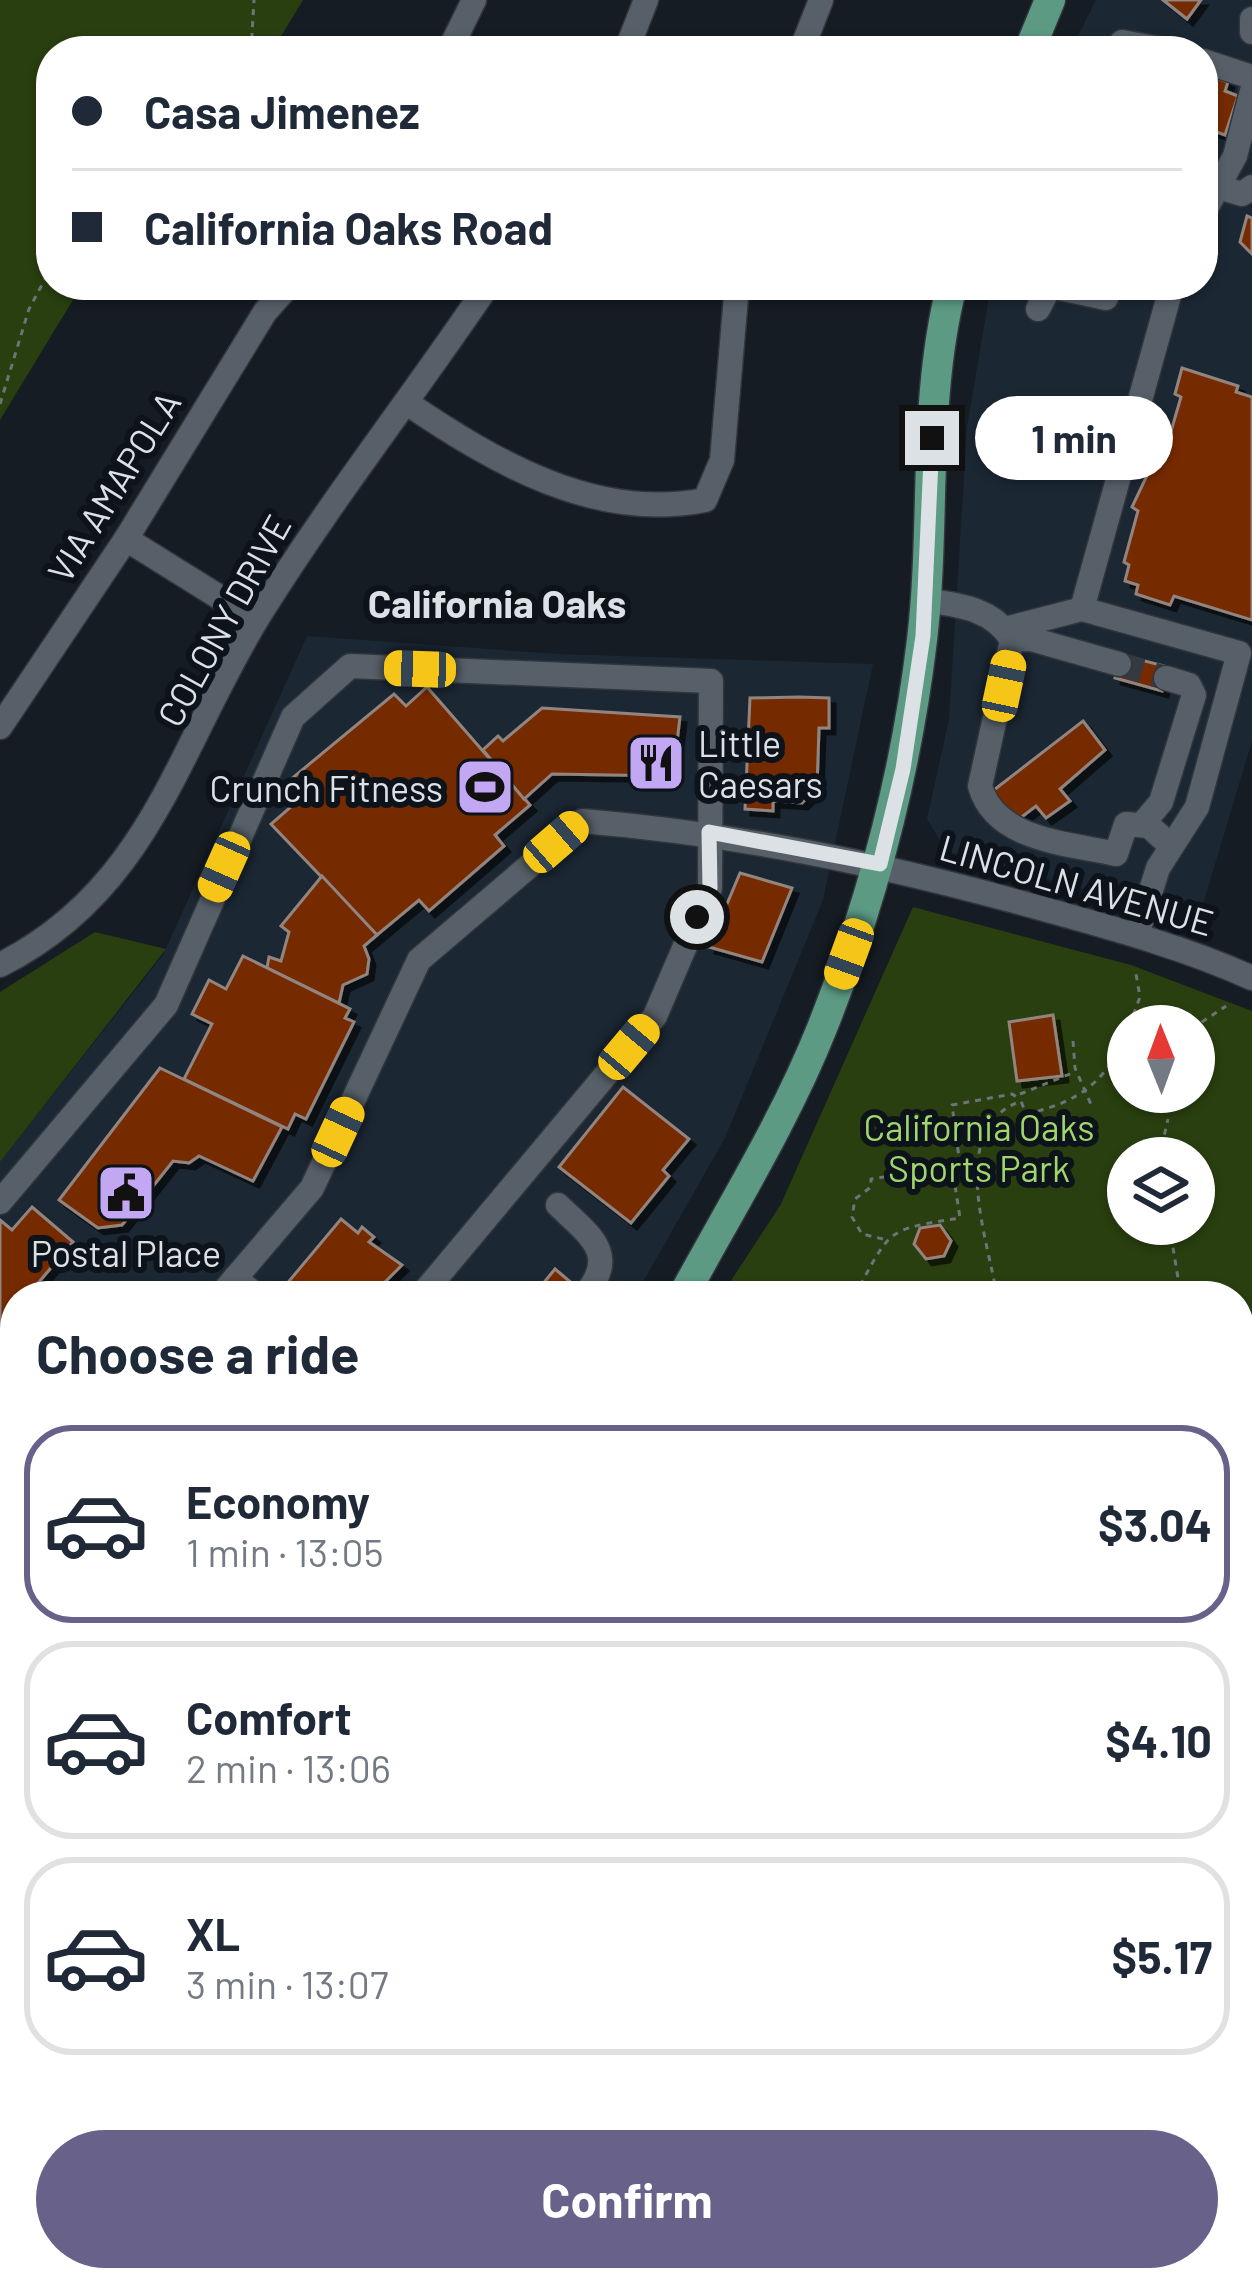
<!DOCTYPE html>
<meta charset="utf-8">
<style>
:root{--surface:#fff;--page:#f6f6f7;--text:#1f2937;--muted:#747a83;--line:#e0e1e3;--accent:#68628b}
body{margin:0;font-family:Barlow,sans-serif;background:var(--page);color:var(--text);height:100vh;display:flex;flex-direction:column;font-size:45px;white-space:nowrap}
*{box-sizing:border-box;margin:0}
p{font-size:39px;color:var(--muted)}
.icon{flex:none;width:66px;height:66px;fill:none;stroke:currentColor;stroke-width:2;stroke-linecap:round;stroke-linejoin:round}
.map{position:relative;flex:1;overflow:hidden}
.side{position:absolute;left:0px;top:1281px;width:1254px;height:1011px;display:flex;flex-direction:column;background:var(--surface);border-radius:48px 48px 0 0;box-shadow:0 3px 9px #0004}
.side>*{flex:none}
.guide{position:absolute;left:36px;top:36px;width:1182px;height:264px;border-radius:48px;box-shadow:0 3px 9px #0004;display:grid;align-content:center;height:264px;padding:0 36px;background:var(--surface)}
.needle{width:78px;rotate:359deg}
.buttons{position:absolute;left:1107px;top:1005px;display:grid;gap:24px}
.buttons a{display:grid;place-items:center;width:108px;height:108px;border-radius:50%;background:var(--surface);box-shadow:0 3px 9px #0004;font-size:60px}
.end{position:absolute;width:54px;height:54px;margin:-27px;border:15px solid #dce1e6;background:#111;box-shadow:0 0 0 6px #111}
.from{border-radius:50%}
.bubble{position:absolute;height:84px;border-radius:42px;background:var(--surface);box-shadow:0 3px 9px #0004;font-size:39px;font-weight:700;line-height:84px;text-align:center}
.car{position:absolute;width:36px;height:72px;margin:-36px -18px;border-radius:15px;box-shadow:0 0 9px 3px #0007;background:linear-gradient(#f5c518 24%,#345 0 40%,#f5c518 0 76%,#345 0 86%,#f5c518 0)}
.guide b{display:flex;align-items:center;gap:42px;height:114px;font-size:45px}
.guide b+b{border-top:3px solid var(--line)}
.guide i{width:30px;height:30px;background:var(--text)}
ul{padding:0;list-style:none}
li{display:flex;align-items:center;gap:36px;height:198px;margin:0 24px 18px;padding:0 12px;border:6px solid var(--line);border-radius:48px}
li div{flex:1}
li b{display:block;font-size:45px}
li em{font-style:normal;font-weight:700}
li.on{border-color:var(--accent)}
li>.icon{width:108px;height:108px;stroke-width:1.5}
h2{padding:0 36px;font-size:54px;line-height:144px}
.primary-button{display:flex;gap:24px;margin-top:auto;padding:24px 36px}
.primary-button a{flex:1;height:138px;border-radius:72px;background:var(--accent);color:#fff;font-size:48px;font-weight:700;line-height:138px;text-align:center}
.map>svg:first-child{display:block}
.built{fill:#1b2733}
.green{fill:#293f0f;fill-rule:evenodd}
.building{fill:#762900;stroke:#92857f;stroke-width:3;filter:url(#shadow)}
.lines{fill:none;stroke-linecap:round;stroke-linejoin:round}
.minor-tunnel{stroke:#333a40;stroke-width:24;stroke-dasharray:24 12;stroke-linecap:butt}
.minor-casing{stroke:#32363c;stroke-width:27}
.major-casing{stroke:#32363c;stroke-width:33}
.path{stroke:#6c7379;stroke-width:3;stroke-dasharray:6 6;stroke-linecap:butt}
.minor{stroke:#576069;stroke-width:24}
.major{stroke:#5c9a84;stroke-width:30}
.route{stroke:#dce1e6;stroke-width:15}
.labels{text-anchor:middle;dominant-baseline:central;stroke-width:12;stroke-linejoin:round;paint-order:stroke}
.street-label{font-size:36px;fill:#dce1e6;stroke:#0c131a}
.poi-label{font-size:36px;fill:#dce1e6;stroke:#0c131a;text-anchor:start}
.park-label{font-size:36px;fill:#a1d66c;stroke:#0c131a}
.neighbourhood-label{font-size:39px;font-weight:bold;fill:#dce1e6;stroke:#0c131a}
</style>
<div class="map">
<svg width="1252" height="2290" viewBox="0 0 1252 2290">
<defs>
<filter id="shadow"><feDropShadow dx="6" dy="6" stdDeviation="0" flood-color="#0009"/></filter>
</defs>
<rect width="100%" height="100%" fill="#151c23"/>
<g class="built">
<path d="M1096,0H1252V741L1198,921L946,851L927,819L949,719L967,427L991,285H1203V51H1070Z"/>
<path d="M307,636L558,654L873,664L823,900L725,1138L635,1296H15V1505L0,1483V1162L163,955Z"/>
<path d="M15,1526V1861L0,1851V1546Z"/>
<path d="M102,2277H283L278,2290H96Z"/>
</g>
<g class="green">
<path d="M0,0H303L272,51H51V285H82L0,420Z"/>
<path d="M913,907L1131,965L1252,1011V1588L1239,1600V1296H721L781,1204ZM1128,1026H1194V1092H1128ZM1128,1158H1194V1224H1128Z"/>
<path d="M95,932L166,949L0,1162V992Z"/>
<path d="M1239,1699L1252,1712V2127L1239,2120Z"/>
</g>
<g class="building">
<path d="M1163,0H1201L1187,19Z"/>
<path d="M1203,73L1228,82L1225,91L1238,96L1225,135L1203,127Z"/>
<path d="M1247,216L1252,218V254L1240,242Z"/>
<path d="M1182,368L1238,386L1236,392L1252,397V620L1174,596L1170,605L1136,594L1138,585L1125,581L1129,565L1124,562L1138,511L1132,507L1159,450L1165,452L1181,397L1175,394Z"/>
<path d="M1122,655L1168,667L1162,691L1115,678Z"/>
<path d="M427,687L530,805L495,835L504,846L429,911L419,900L377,935L271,824L300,799L284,785L394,694L406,706Z"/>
<path d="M799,697L829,698V728H819L817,788L802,803L773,801V811L745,809L750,698Z"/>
<path d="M542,708L680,717L673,776L552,774L524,799L483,750L498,736L503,741Z"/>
<path d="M1083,721L1105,750L1060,789L1070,801L1046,818L1036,806L1015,822L990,793Z"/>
<path d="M740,873L792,888L762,962L709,947Z"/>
<path d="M322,876L377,935L364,946L369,959L367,974L343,985L339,1003L267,968L269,957L281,961L289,932L281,926Z"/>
<path d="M243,956L350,1009L345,1018L354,1022L306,1119L295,1114L288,1129L184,1079L212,1024L192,1014L209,980L226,989Z"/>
<path d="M1053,1015L1062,1076L1017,1081L1009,1022Z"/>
<path d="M160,1068L282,1127L253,1181L199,1156L189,1163L173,1161L122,1225L98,1228L59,1200Z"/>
<path d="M623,1087L689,1139L663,1170L669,1176L631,1223L559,1167Z"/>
<path d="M32,1207L73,1242L27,1296H15V1434L10,1437L0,1421V1220L12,1230Z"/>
<path d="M341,1219L358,1233L362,1227L374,1237L369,1242L402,1265L371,1296H298L285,1286Z"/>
<path d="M940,1225L951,1241L944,1256L926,1259L914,1244L920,1228Z"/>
<path d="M555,1269L580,1290L576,1296H533Z"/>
<path d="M1239,2215L1252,2221V2261L1239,2255Z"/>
<path d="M710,2277H738L748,2290H710L716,2285Z"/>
<path d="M1011,2277L1005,2290H973L975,2286L962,2278Z"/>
</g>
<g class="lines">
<path class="minor-tunnel" d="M1119,664L1166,678"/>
<g class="minor-casing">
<g id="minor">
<path d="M1252,19V32"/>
<path d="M449,51L474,0"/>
<path d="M626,51L646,0"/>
<path d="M801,51L821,0"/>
<path d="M1119,51L1122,42L1171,51"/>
<path d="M1203,61L1252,77"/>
<path d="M1205,183L1242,194L1252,187"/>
<path d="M1203,214L1235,156L1252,91"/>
<path d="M1038,309L1050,286L1106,298L1111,285"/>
<path d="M407,403C494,462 596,522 705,500L722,460L737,285"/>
<path d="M126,539L256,620"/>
<path d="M924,600C958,605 993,608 1012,640L980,786C995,840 1066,843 1116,854L1126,824L1149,826L1171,846"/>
<path d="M1082,609L1172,285"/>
<path d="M1005,629L1082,609L1239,653L1197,807L1158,868L1137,935"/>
<path d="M1012,640L1031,639L1119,664"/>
<path d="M0,727L126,539L265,312L289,285"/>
<path d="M1149,826L1145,821L1161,802L1194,695L1189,685L1166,678"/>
<path d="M0,965C151,889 178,746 260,614C331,500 413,396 488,285"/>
<path d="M1139,1092L1155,1098"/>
<path d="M0,1202L166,1005L293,717L350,666L711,681L710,888L655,1016L421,1296"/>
<path d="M558,1205C590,1236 620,1254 584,1296"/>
<path d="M235,1278L257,1296"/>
<path d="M220,1296L312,1188L419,960L582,821C739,834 881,864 1033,906C1108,927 1181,946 1252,978"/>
<path d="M0,1444L15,1468"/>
<path d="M0,1579L15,1561"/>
<path d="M0,1800L15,1781"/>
<path d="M1172,2277L1197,2290"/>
<path d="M259,2290L265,2277"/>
<path d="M632,2290L642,2277"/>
<path d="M1057,2290L1064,2277"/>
</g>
</g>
<g class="major-casing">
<g id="major">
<path d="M1029,51L1050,0"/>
<path d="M683,1296C730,1209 785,1121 822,1028C872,903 906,774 922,640C936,522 922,401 952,285"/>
<path d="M0,1894L15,1903"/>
<path d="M10,2290L16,2277"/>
<path d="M69,2290L75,2277"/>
</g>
</g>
<g class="path">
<path d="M251,51L254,0"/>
<path d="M0,404L29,309L51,268"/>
<path d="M1129,1026L1140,997L1136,974"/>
<path d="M1073,1041L1075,1068L1093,1109"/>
<path d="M1194,1045L1202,1022L1226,1006"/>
<path d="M1020,1094L1075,1072"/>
<path d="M1026,1114C1080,1102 1108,1081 1128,1029"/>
<path d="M1159,1158L1168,1119"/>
<path d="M960,1165L952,1105L1012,1094L1020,1099"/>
<path d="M1169,1224L1181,1296"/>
<path d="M883,1239L862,1234L852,1217L855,1199L871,1187V1179L951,1167"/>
<path d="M854,1296C892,1229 883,1230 960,1218L952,1166L974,1162"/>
<path d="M997,1296C988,1239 946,1128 1021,1101L1031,1127"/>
<path d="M1239,1536L1252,1527"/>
</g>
<use href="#minor" class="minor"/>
<use href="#major" class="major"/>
</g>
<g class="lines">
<path class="route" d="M697,917L710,888L709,832L880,864L903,769L923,636L932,438"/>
</g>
<defs>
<g id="restaurant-square" transform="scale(3)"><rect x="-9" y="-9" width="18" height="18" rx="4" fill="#c2a7f2" stroke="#0c131a"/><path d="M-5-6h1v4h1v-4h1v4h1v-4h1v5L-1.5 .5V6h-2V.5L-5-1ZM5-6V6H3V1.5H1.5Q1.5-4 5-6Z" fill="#111"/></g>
<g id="stadium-square" transform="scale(3)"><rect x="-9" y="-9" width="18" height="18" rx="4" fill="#c2a7f2" stroke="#0c131a"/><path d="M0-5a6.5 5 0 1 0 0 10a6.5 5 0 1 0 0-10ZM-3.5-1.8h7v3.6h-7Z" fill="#111"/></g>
<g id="civic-square" transform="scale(3)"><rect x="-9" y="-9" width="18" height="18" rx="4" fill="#c2a7f2" stroke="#0c131a"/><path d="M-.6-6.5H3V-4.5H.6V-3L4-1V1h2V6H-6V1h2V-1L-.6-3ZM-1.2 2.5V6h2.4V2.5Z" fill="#111"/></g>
</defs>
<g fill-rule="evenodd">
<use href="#restaurant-square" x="656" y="763"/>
<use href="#stadium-square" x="485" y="787"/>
<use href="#civic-square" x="126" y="1193"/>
</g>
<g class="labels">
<g class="street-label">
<text transform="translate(113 486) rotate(-58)">VIA AMAPOLA</text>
<text transform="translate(223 620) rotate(-61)">COLONY DRIVE</text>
<text transform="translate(1077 884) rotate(16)">LINCOLN AVENUE</text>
</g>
<g class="poi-label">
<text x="698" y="742">Little<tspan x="698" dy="41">Caesars</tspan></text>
<text x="443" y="787" text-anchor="end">Crunch Fitness</text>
<text x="126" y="1252" text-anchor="middle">Postal Place</text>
</g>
<g class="park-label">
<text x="979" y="1126">California Oaks<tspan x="979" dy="41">Sports Park</tspan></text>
</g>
<g class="neighbourhood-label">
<text x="497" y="602">California Oaks</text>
</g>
</g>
</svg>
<div class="buttons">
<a><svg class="needle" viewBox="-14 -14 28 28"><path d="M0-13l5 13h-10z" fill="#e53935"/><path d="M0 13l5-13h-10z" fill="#747a83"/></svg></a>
<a><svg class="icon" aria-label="layers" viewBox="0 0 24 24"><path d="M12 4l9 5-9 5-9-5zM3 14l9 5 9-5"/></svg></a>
</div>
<i class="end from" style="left:697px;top:917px"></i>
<i class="end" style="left:932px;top:438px"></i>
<div class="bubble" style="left:975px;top:396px;width:198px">1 min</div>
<i class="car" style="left:420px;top:669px;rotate:272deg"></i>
<i class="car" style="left:1004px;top:686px;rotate:12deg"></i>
<i class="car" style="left:556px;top:842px;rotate:49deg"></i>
<i class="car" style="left:224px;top:867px;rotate:204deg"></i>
<i class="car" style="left:849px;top:954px;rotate:200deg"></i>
<i class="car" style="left:629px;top:1047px;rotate:40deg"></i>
<i class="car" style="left:338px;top:1132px;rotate:25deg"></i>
<div class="guide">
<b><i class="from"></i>Casa Jimenez</b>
<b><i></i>California Oaks Road</b>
</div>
<section class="side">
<h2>Choose a ride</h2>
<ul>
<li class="on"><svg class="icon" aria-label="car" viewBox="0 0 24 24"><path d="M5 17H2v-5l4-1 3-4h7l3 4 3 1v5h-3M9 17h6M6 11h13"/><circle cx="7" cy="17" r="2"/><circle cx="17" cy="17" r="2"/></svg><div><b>Economy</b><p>1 min · 13:05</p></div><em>$3.04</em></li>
<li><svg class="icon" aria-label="car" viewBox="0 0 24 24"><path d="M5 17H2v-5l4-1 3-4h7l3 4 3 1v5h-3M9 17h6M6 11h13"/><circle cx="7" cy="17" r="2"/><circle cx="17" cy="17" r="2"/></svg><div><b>Comfort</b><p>2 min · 13:06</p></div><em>$4.10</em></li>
<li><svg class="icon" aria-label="car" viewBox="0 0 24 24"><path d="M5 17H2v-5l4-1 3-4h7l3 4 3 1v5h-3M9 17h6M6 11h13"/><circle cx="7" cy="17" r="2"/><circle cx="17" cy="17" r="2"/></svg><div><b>XL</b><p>3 min · 13:07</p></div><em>$5.17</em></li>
</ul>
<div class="primary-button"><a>Confirm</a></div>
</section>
</div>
